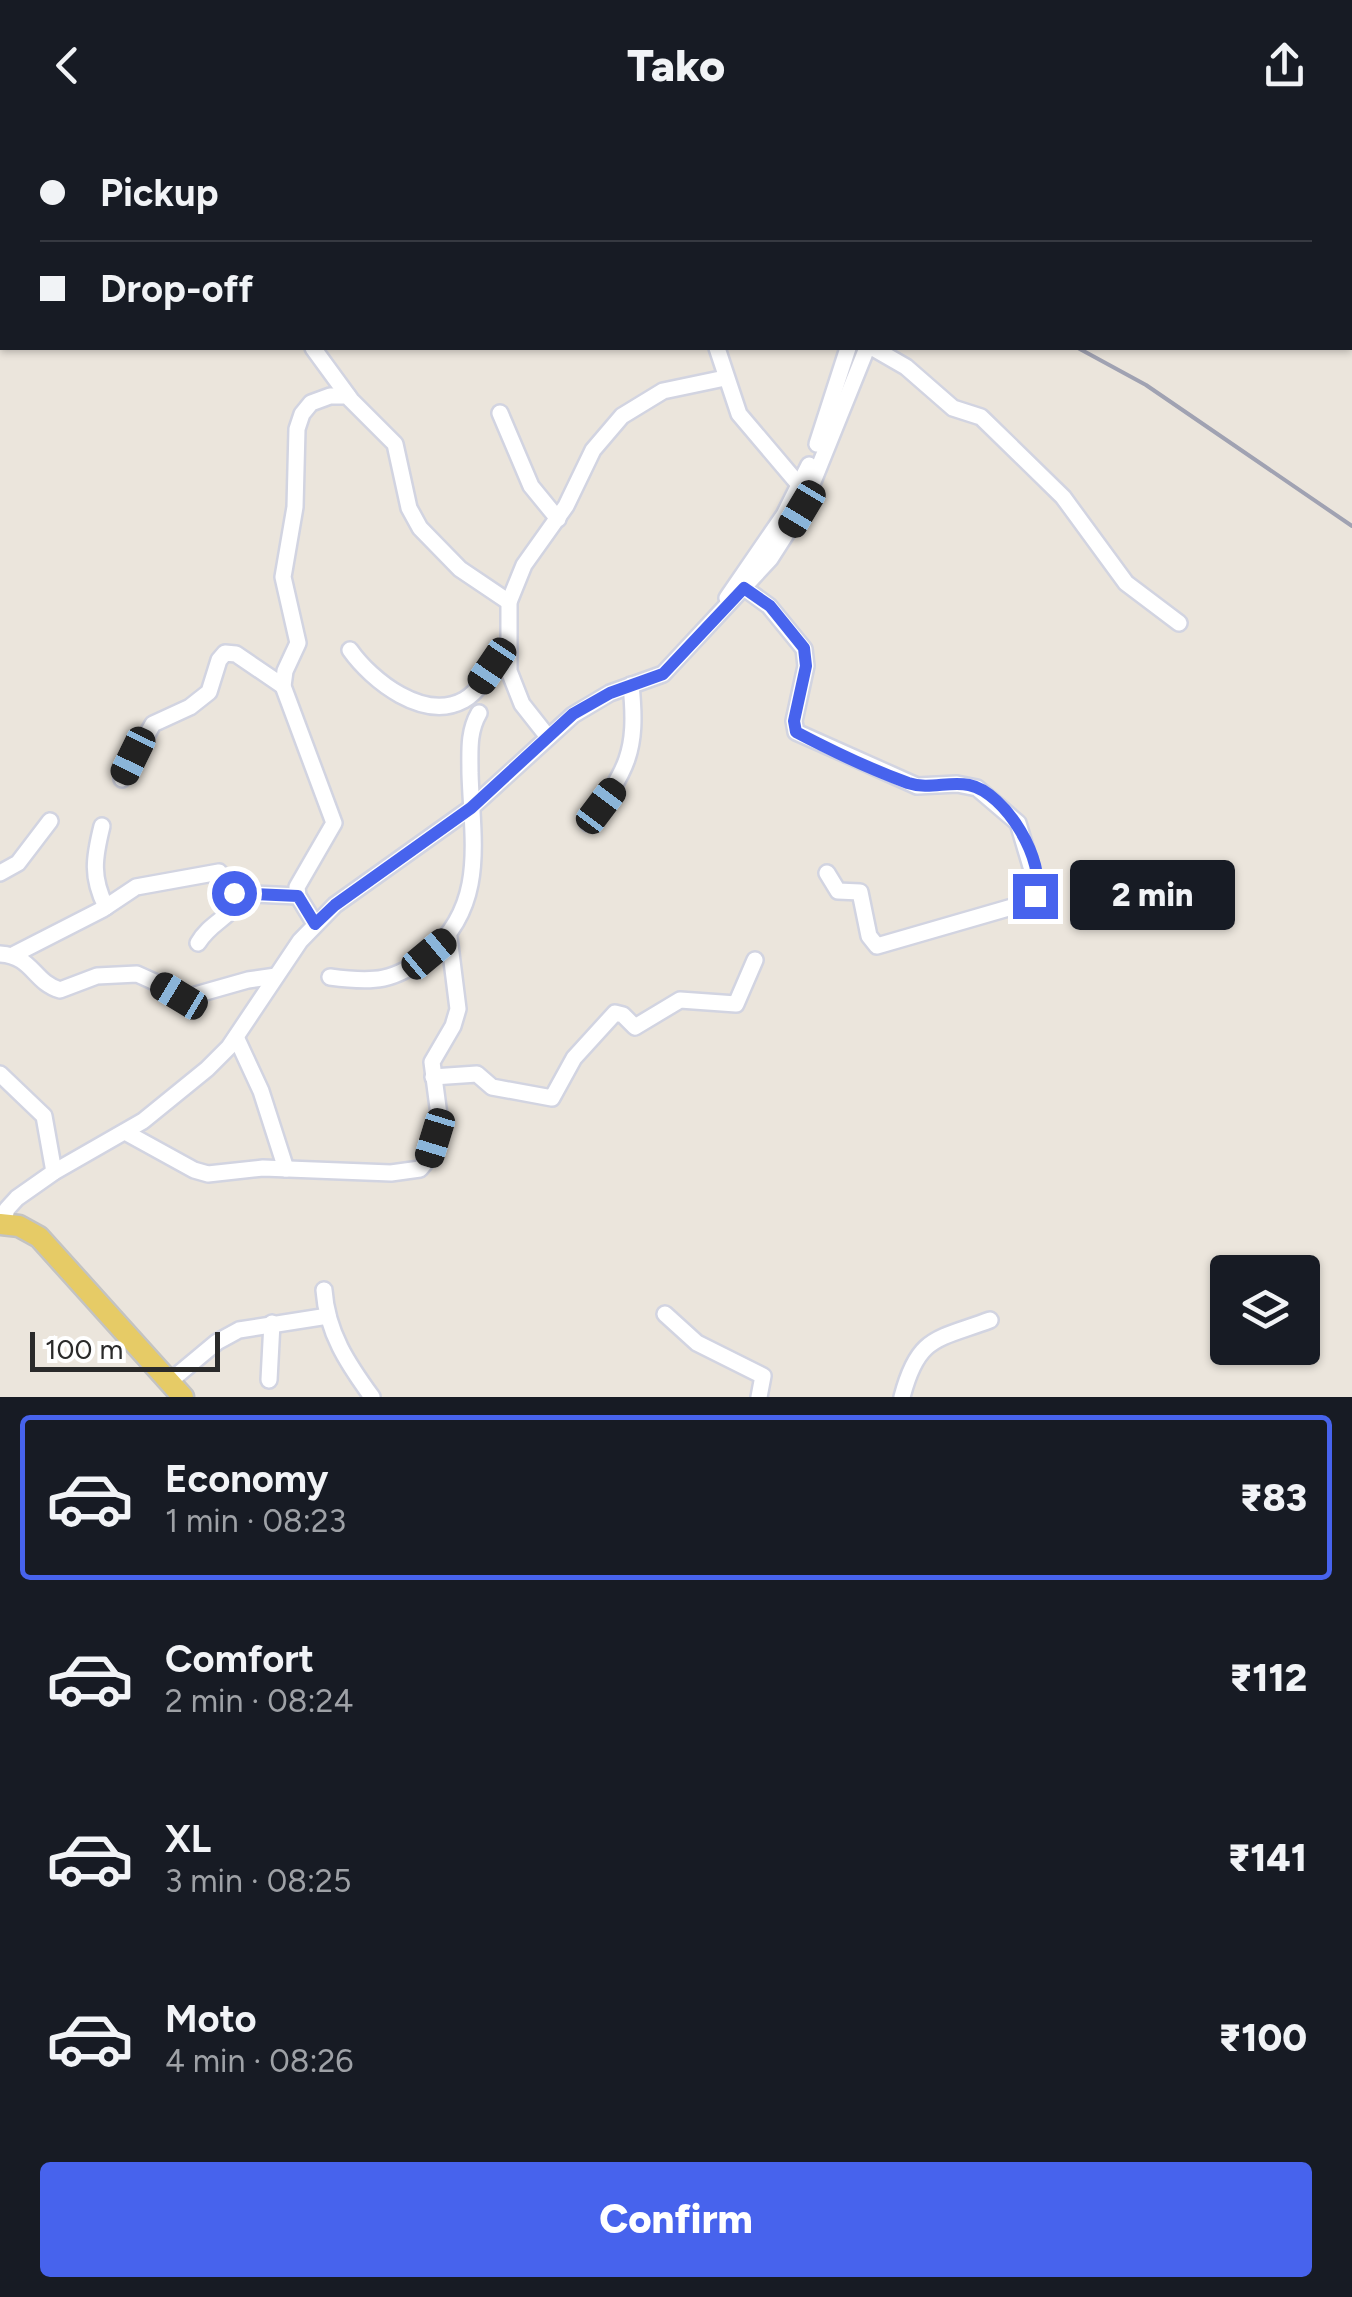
<!DOCTYPE html>
<meta charset="utf-8">
<style>
:root{--surface:#171b24;--page:#242831;--text:#f1f3f6;--muted:#9ea1a6;--line:#363941;--accent:#4763ed}
body{margin:0;font-family:Figtree,sans-serif;background:var(--page);color:var(--text);height:100vh;display:flex;flex-direction:column;font-size:38px;white-space:nowrap}
*{box-sizing:border-box;margin:0}
p{font-size:32px;color:var(--muted)}
.icon{flex:none;width:55px;height:55px;fill:none;stroke:currentColor;stroke-width:2;stroke-linecap:round;stroke-linejoin:round}
.map{position:relative;height:1267px;overflow:hidden}
.panel{display:flex;flex-direction:column;background:var(--surface);flex:1}
.panel>*{flex:none}
.guide{position:absolute;left:0px;top:0px;width:1352px;height:220px;box-shadow:0 2px 8px #0004;display:grid;align-content:center;height:220px;padding:0 40px;background:var(--surface)}
.tools{position:absolute;left:1210px;top:1125px;display:grid;gap:20px}
.tools a{display:grid;place-items:center;width:110px;height:110px;border-radius:10px;background:var(--surface);box-shadow:0 2px 8px #0004;font-size:50px}
.scale{position:absolute;left:30px;bottom:25px;width:190px;box-sizing:border-box;padding-left:10px;border:5px solid #2a2a2a;border-top:0;font-size:28px;line-height:35px;white-space:nowrap;color:#2a2a2a;-webkit-text-stroke:8px #fff;paint-order:stroke}
.end{position:absolute;width:45px;height:45px;margin:-22px;border:12px solid #4763ed;background:#fff;box-shadow:0 0 0 5px #fff}
.from{border-radius:50%}
.bubble{position:absolute;height:70px;border-radius:10px;background:var(--surface);box-shadow:0 2px 8px #0004;font-size:32px;font-weight:800;line-height:70px;text-align:center}
.car{position:absolute;width:30px;height:60px;margin:-30px -15px;border-radius:12px;box-shadow:0 0 8px 2px #0007;background:linear-gradient(#222 24%,#8ab4d8 0 40%,#222 0 76%,#8ab4d8 0 86%,#222 0)}
.guide b{display:flex;align-items:center;gap:35px;height:95px;font-size:38px}
.guide b+b{border-top:2px solid var(--line)}
.guide i{width:25px;height:25px;background:var(--text)}
ul{padding:18px 0 0;list-style:none}
li{display:flex;align-items:center;gap:30px;height:165px;margin:0 20px 15px;padding:0 20px;border:5px solid transparent;border-radius:10px}
li div{flex:1}
li b{display:block;font-size:38px}
li em{font-style:normal;font-weight:800}
li.selected{border-color:var(--accent)}
li>.icon{width:90px;height:90px;stroke-width:1.5}
.action{display:flex;gap:20px;margin-top:auto;padding:20px 40px}
.action a{flex:1;height:115px;border-radius:10px;background:var(--accent);color:#fff;font-size:40px;font-weight:800;line-height:115px;text-align:center}
header{display:flex;justify-content:space-between;align-items:center;height:130px;padding:0 40px;background:var(--surface);font-size:45px;font-weight:800}
.map>svg:first-child{display:block}
.lines{fill:none;stroke-linecap:round;stroke-linejoin:round}
.minor-casing{stroke:#d2d4e1;stroke-width:20}
.major-casing{stroke:#c3c3c3;stroke-width:25}
.minor{stroke:#fff;stroke-width:15}
.major{stroke:#e6cb66;stroke-width:20}
.rail{stroke:#a0a2b2;stroke-width:4}
.route{stroke:#4763ed;stroke-width:12}
</style>
<header><svg class="icon" aria-label="back" viewBox="0 0 24 24"><path d="M15 5l-7 7 7 7"/></svg>Tako<svg class="icon" aria-label="share" viewBox="0 0 24 24"><path d="M12 15V3M7 8l5-5 5 5M5 13v7h14v-7"/></svg></header>
<div class="map">
<svg width="1352" height="1267" viewBox="0 0 1352 1267">
<rect width="100%" height="100%" fill="#ebe5dc"/>
<g class="lines">
<g class="minor-casing">
<g id="minor">
<path d="M55,0L59,2"/>
<path d="M360,0L364,2"/>
<path d="M37,2L38,0"/>
<path d="M1075,2L1080,0"/>
<path d="M1188,2L1212,0"/>
<path d="M1350,6L1352,9"/>
<path d="M0,47L2,44"/>
<path d="M313,218L351,270L395,314L409,378L420,398L460,439L509,472"/>
<path d="M717,218L739,284L800,356"/>
<path d="M873,218L906,237L953,278L981,287L1063,367L1126,453L1179,493"/>
<path d="M500,283L531,356L558,389"/>
<path d="M817,314L848,218"/>
<path d="M744,458L769,476L804,519L806,536L794,591L796,602L917,656L957,654L977,658L1018,693L1038,760L1029,770L1012,777L877,816L869,806L860,762L838,761L827,743"/>
<path d="M727,468L784,385L809,335"/>
<path d="M350,520C372,551 424,592 464,570C483,559 496,531 507,513"/>
<path d="M548,607L522,574L509,541V472L524,435L566,376L593,320L622,286L663,261L725,248"/>
<path d="M122,649L153,594L190,577L209,562L219,530L225,523L236,524L283,556"/>
<path d="M588,693C627,640 638,623 631,555"/>
<path d="M102,696C94,728 91,747 106,777"/>
<path d="M0,743L18,733L50,691"/>
<path d="M315,794L298,766L297,757L334,693L283,556L285,541L298,513L283,447L295,377L297,299L302,284L311,273L330,266H348"/>
<path d="M198,813C211,791 232,788 244,763"/>
<path d="M0,824C33,826 33,852 60,860L97,846L137,844L188,867L248,850L276,846"/>
<path d="M13,825L103,779L136,757L219,742L234,763L298,766"/>
<path d="M330,847C374,853 395,852 430,823C487,774 472,710 470,643C470,621 468,602 479,583"/>
<path d="M236,907L261,961L286,1039"/>
<path d="M0,944L44,986L54,1042"/>
<path d="M433,947L477,944L492,957L552,968L574,928L615,883L623,885L635,897L680,870L736,874L755,830"/>
<path d="M125,1002L194,1040L208,1044L263,1038L391,1043L420,1039L429,1028L439,985L432,932L453,896L458,879L449,807"/>
<path d="M3,1093L7,1079L17,1068L54,1042L143,991L207,939L229,917L300,811L335,775L471,678L573,585L610,563L663,544L770,429L802,379L867,218"/>
<path d="M324,1160C327,1203 348,1234 372,1267"/>
<path d="M665,1184L697,1213L763,1246L759,1267"/>
<path d="M269,1250L272,1193"/>
<path d="M169,1252L217,1212L239,1200L328,1186"/>
<path d="M902,1267C918,1206 936,1210 990,1190"/>
</g>
</g>
<g class="major-casing">
<path id="major" d="M0,1094L19,1096L39,1107L183,1267"/>
</g>
<use href="#minor" class="minor"/>
<use href="#major" class="major"/>
<g class="rail">
<path d="M752,0L756,2"/>
<path d="M1078,218L1146,255L1352,396"/>
</g>
</g>
<g class="lines">
<path class="route" d="M234,763L298,766L315,794L335,775L471,678L573,584L610,563L663,544L744,458L770,476L804,518L806,536L794,591L796,602C832,621 870,639 908,653C929,660 948,651 969,655C1005,662 1048,733 1035,766"/>
</g>
</svg>
<div class="tools">
<a><svg class="icon" aria-label="layers" viewBox="0 0 24 24"><path d="M12 4l9 5-9 5-9-5zM3 14l9 5 9-5"/></svg></a>
</div>
<div class="scale">100 m</div>
<i class="end from" style="left:234px;top:763px"></i>
<i class="end" style="left:1035px;top:766px"></i>
<div class="bubble" style="left:1070px;top:730px;width:165px">2 min</div>
<i class="car" style="left:802px;top:379px;rotate:211deg"></i>
<i class="car" style="left:492px;top:536px;rotate:214deg"></i>
<i class="car" style="left:133px;top:626px;rotate:206deg"></i>
<i class="car" style="left:601px;top:676px;rotate:37deg"></i>
<i class="car" style="left:429px;top:824px;rotate:50deg"></i>
<i class="car" style="left:179px;top:866px;rotate:301deg"></i>
<i class="car" style="left:435px;top:1008px;rotate:197deg"></i>
<div class="guide">
<b><i class="from"></i>Pickup</b>
<b><i></i>Drop-off</b>
</div>
</div>
<section class="panel">
<ul>
<li class="selected"><svg class="icon" aria-label="car" viewBox="0 0 24 24"><path d="M5 17H2v-5l4-1 3-4h7l3 4 3 1v5h-3M9 17h6M6 11h13"/><circle cx="7" cy="17" r="2"/><circle cx="17" cy="17" r="2"/></svg><div><b>Economy</b><p>1 min · 08:23</p></div><em>₹83</em></li>
<li><svg class="icon" aria-label="car" viewBox="0 0 24 24"><path d="M5 17H2v-5l4-1 3-4h7l3 4 3 1v5h-3M9 17h6M6 11h13"/><circle cx="7" cy="17" r="2"/><circle cx="17" cy="17" r="2"/></svg><div><b>Comfort</b><p>2 min · 08:24</p></div><em>₹112</em></li>
<li><svg class="icon" aria-label="car" viewBox="0 0 24 24"><path d="M5 17H2v-5l4-1 3-4h7l3 4 3 1v5h-3M9 17h6M6 11h13"/><circle cx="7" cy="17" r="2"/><circle cx="17" cy="17" r="2"/></svg><div><b>XL</b><p>3 min · 08:25</p></div><em>₹141</em></li>
<li><svg class="icon" aria-label="car" viewBox="0 0 24 24"><path d="M5 17H2v-5l4-1 3-4h7l3 4 3 1v5h-3M9 17h6M6 11h13"/><circle cx="7" cy="17" r="2"/><circle cx="17" cy="17" r="2"/></svg><div><b>Moto</b><p>4 min · 08:26</p></div><em>₹100</em></li>
</ul>
<div class="action"><a>Confirm</a></div>
</section>
